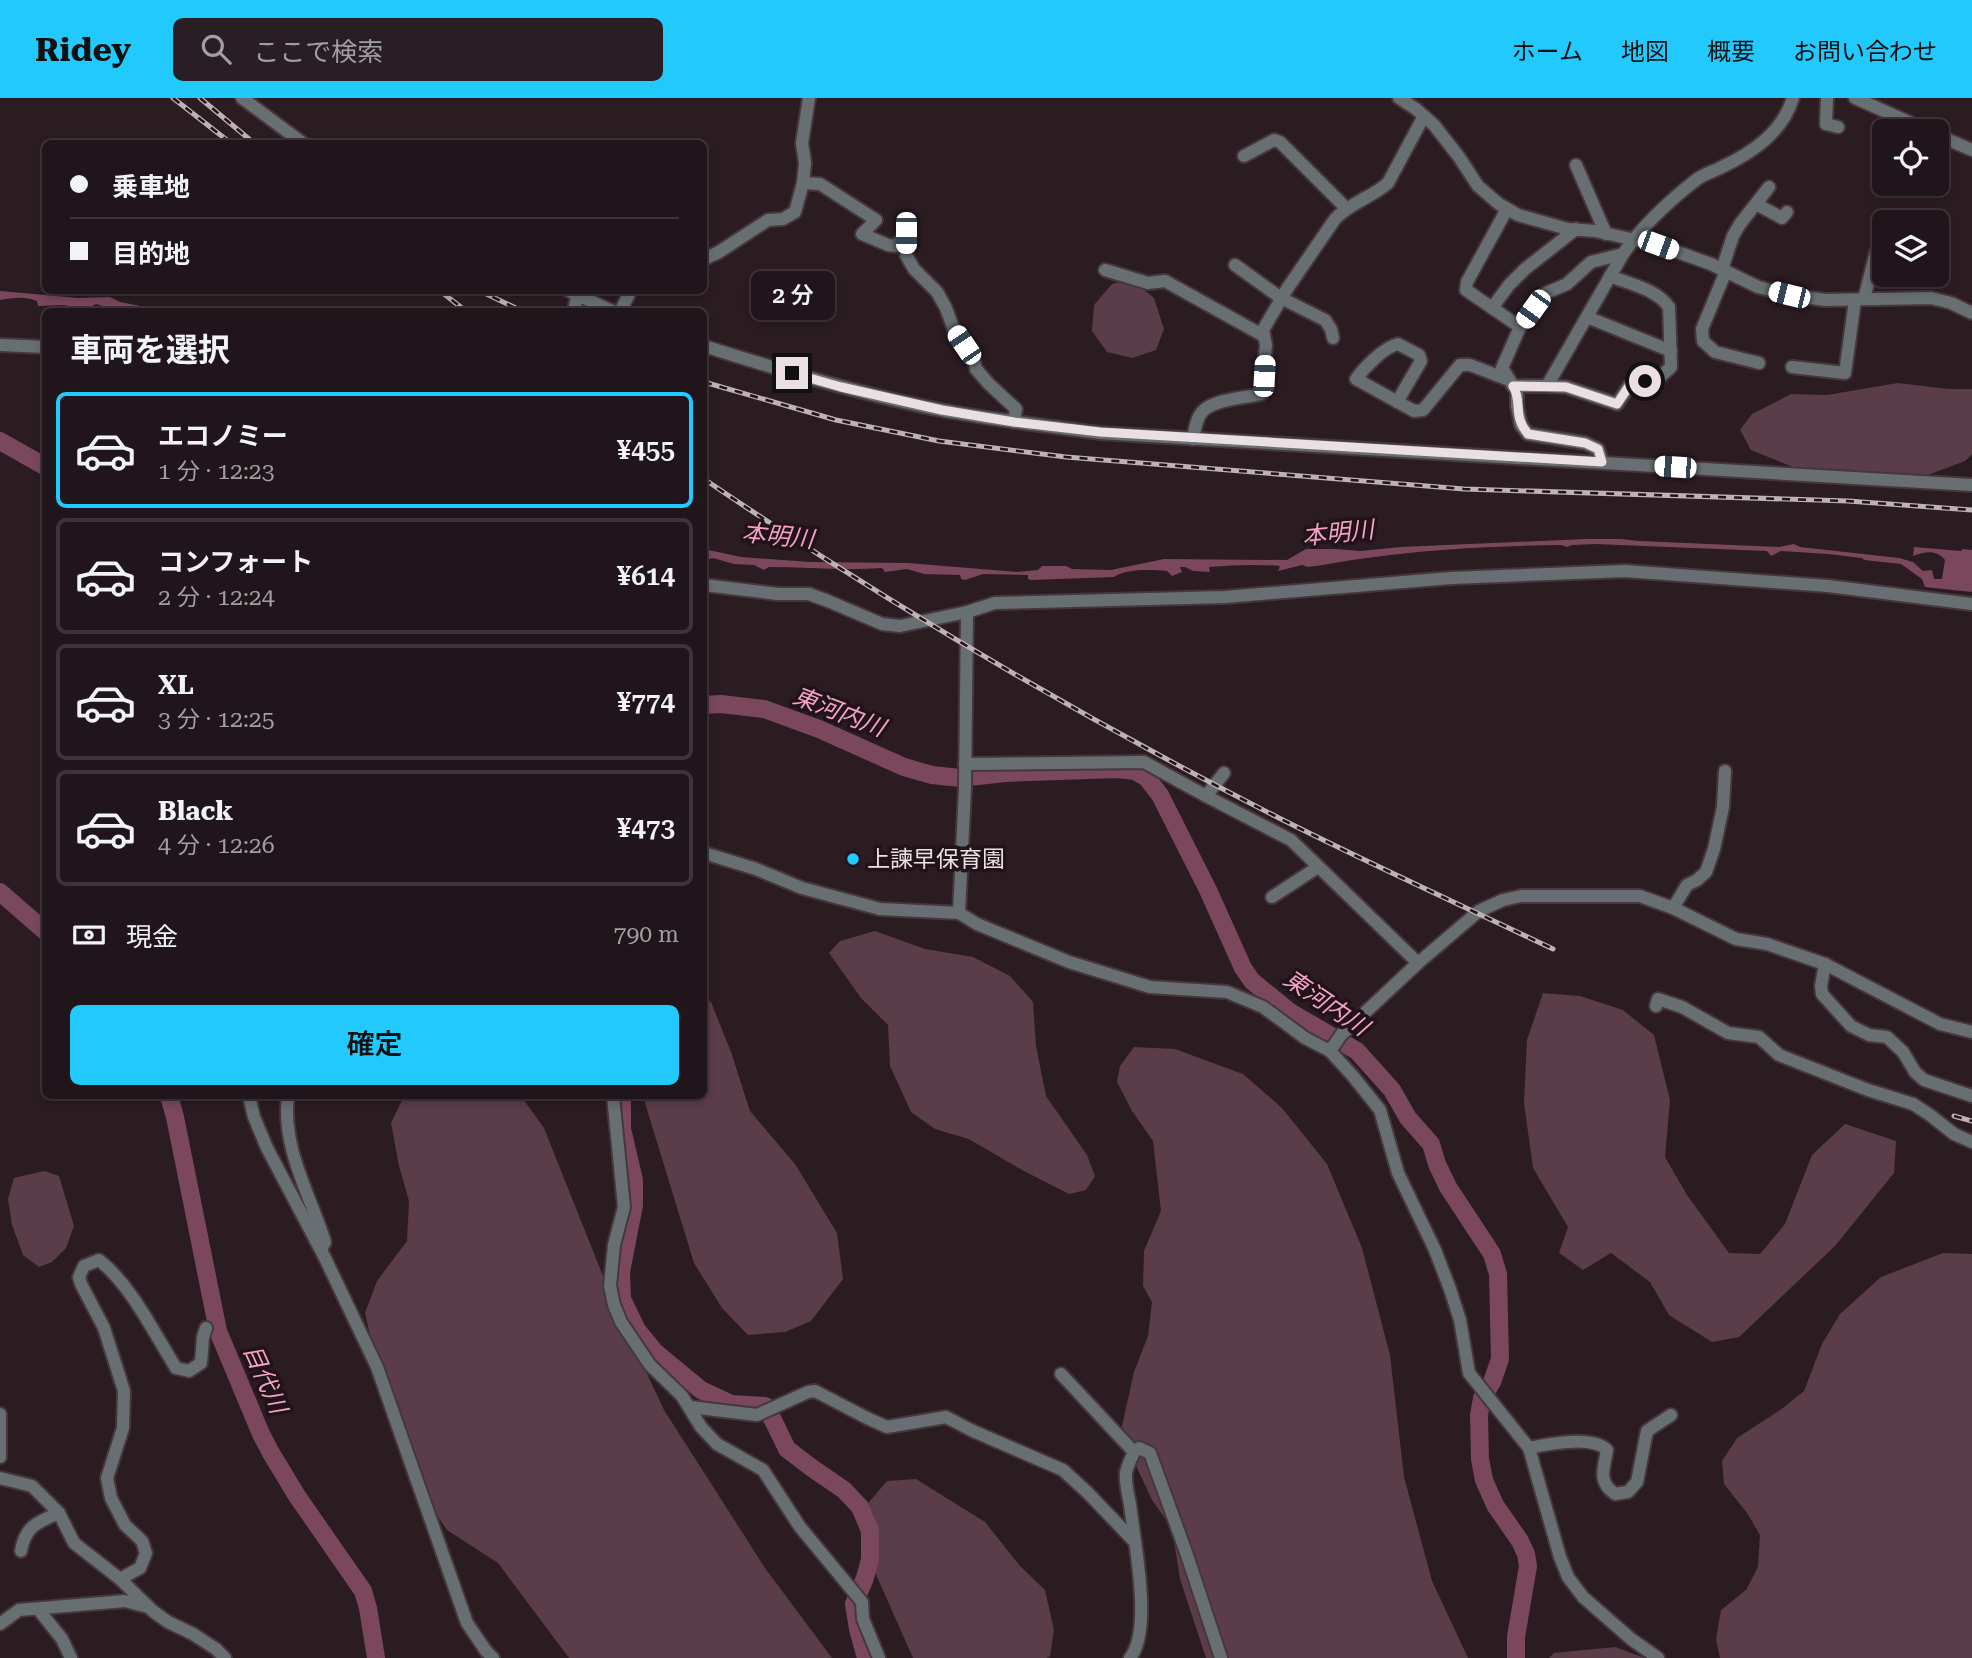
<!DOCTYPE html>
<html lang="ja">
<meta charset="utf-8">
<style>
:root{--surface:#20151a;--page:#281e23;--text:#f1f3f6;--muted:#a29fa2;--line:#3d3439;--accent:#22c9fd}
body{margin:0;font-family:"Roboto Serif","Noto Sans JP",serif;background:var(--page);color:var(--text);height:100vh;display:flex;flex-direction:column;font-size:26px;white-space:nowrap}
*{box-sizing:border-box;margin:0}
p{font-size:23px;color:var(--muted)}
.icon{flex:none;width:38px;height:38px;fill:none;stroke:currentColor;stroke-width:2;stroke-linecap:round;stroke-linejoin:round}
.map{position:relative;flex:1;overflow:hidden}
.sheet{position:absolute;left:42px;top:210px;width:665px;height:791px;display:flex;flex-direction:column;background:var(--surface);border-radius:10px;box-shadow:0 4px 10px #0003,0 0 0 2px var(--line)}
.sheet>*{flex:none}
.top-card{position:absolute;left:42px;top:42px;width:665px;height:154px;border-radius:10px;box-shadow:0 4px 10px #0003,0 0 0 2px var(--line);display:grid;align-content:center;height:154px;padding:0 28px;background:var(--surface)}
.buttons{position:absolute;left:1872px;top:21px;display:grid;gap:14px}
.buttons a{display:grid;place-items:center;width:77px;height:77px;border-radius:10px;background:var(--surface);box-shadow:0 4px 10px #0003,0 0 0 2px var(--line);font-size:35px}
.end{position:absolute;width:32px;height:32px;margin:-16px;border:9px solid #eae0e3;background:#111;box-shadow:0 0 0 4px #111}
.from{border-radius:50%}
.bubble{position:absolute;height:49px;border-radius:10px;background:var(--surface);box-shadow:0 4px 10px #0003,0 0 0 2px var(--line);font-size:23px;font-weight:600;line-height:49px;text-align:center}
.car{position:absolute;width:21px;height:42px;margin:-21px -10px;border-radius:9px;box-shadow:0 0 5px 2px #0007;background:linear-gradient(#fff 24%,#345 0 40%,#fff 0 76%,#345 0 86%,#fff 0)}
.top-card b{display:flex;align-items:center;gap:24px;height:66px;font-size:26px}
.top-card b+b{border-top:2px solid var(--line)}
.top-card i{width:18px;height:18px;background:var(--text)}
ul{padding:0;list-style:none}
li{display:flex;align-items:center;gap:21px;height:116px;margin:0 14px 10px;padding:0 14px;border:4px solid var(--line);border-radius:10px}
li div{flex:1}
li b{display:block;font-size:26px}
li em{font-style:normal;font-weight:600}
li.current{border-color:var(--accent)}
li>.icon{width:63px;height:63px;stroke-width:1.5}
h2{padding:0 28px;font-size:32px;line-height:84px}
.pay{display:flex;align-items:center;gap:18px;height:77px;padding:0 28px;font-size:26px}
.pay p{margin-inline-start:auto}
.cta{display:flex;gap:14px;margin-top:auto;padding:14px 28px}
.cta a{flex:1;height:80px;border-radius:10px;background:var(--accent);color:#111;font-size:28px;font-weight:600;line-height:80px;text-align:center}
header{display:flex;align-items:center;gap:42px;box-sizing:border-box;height:98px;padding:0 35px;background:var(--accent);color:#111}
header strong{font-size:33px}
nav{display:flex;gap:38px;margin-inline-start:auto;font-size:24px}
.search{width:490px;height:63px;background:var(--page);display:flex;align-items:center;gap:18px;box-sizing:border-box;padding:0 24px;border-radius:10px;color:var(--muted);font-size:26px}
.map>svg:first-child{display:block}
.green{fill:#5b3c49}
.water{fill:#7b475d}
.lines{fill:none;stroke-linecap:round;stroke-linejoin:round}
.river{stroke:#7b475d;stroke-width:18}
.minor-casing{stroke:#46373d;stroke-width:16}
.minor{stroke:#686f73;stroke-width:12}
.rail-casing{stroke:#bdb2b6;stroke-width:5}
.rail{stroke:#211319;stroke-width:2.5;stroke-dasharray:8;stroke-linecap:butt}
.route{stroke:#eae0e3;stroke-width:9}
.poi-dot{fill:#22c9fd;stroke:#211319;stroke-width:2.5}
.labels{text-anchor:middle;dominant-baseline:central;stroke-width:7;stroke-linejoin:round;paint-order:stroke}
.poi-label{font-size:23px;fill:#eae0e3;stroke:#211319;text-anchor:start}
.water-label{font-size:24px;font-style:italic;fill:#f5a2c3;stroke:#211319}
</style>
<header>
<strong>Ridey</strong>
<div class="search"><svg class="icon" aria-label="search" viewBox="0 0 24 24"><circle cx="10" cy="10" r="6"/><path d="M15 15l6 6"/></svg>ここで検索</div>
<nav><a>ホーム</a><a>地図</a><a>概要</a><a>お問い合わせ</a></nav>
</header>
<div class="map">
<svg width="1972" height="1560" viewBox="0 0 1972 1560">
<rect width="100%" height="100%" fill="#2b1c22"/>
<g class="green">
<path d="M1131,181L1154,200L1164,231L1156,252L1132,260L1107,254L1092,233L1094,207L1112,186Z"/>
<path d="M1898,285L1948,291H1972V356L1965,363L1920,380L1805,374L1751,352L1740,332L1752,316L1791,296L1827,297Z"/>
<path d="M875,833L925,851L973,859L1010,878L1033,904L1036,948L1046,998L1087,1057L1095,1078L1086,1092L1069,1096L1022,1072L969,1041L935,1031L911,1014L890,968L888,927L861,900L829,855L840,843Z"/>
<path d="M1543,895L1580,898L1623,912L1654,937L1670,1002L1665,1059L1687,1097L1729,1155L1760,1156L1785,1126L1812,1057L1845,1026L1896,1043L1894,1075L1835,1148L1739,1239L1712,1244L1669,1217L1650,1184L1611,1155L1583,1172L1559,1155L1568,1129L1533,1070L1524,1005L1527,942Z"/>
<path d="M704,902L711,904L731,954L750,1013L795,1066L837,1135L843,1181L811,1223L785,1234L748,1237L722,1210L694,1165L645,1005L644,998H704Z"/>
<path d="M1134,949L1175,951L1243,976L1282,1010L1327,1066L1362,1150L1390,1257L1404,1379L1432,1483L1468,1560H1206L1180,1481L1172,1430L1152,1402L1130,1355L1122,1328L1134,1274L1148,1238L1152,1204L1143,1188L1144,1153L1161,1113L1153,1043L1132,1013L1117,984L1120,968Z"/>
<path d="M404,998H521L544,1030L613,1203L664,1312L765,1470L832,1560H569L498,1465L447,1432L426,1401L409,1340L377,1268L365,1215L377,1183L407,1143L409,1103L399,1068L391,1025Z"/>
<path d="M44,1073L59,1078L74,1128L66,1150L52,1164L39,1169L23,1157L12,1127L8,1101L14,1080Z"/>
<path d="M1943,1155L1972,1156V1560H1720L1716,1541L1721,1512L1746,1492L1758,1469L1760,1437L1747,1415L1724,1386L1722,1363L1737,1340L1783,1310L1804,1293L1822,1246L1840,1216L1881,1179Z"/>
<path d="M916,1381L985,1424L1020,1468L1045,1492L1054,1532L1050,1558L1047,1560H913L874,1472L864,1410L887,1383Z"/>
<path d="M1615,1549L1645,1560H1549L1554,1555Z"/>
</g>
<g class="water">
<path d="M0,193L78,200L110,199L120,204L166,213H111L106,209L96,206L86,211L63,207L38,208L37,203C25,198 12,200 0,202Z"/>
<path d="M1585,441H1621L1639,443L1779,449L1794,446L1800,449L1899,460L1913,464L1923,473L1932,472L1934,481H1942L1945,462C1936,451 1925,454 1913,458L1914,449L1961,453L1963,451L1972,452V494L1925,489L1922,481L1901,466L1864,462L1862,460L1828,456L1781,453L1771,458L1767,453L1595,446L1572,447L1567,449L1561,447C1497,448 1430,451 1367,460C1347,462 1328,467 1308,469L1302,467L1278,473L1280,468C1256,466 1234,467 1209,469L1210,474L1193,473L1185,469H1180L1182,474L1172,478L1167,473C1151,472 1128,470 1114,479L1031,482L1028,481V477L983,476L965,482L961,481L960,477L924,476L907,471L885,474L882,470C844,473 807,469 769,469L764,472L754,467L734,466L713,460L704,462V451L741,459L810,464L908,465L1017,474L1038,472L1042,468H1066L1072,471L1111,472L1164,461L1287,462L1306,451H1336L1360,453L1401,449Z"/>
</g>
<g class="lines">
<g class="river">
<path d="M0,343L46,369"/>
<path d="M704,607L721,606L764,611L819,631L904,669L932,677L960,680L1005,675L1117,671L1135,673L1146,679L1160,697L1208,792L1243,870L1252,883L1290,914L1357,953L1392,992L1408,1020L1431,1046L1437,1066L1448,1089L1492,1156L1498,1176L1500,1261L1492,1284L1482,1300L1479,1317L1480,1361L1484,1382L1495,1407L1520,1443L1526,1456L1528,1468L1516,1539V1560"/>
<path d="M0,794L46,834"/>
<path d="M169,998L175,1019L218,1233L261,1336L271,1355L297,1398L363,1493L368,1510L376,1560"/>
<path d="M622,998V1031L634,1082V1107L621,1174L622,1201L637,1232L655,1254L701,1292L731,1306L765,1308L774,1324L787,1351L812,1370L844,1392L860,1409L870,1433V1461L865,1480L854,1506L858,1531L866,1560"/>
</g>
<g class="minor-casing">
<g id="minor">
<path d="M242,0L304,46"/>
<path d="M1399,0L1416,11L1434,27L1459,59L1478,88L1499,106L1518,117L1568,131L1595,133L1658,147L1711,166L1758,189L1789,197L1825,202L1931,200L1951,205L1972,215"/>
<path d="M1827,0L1826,26L1838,29"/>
<path d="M1855,0L1929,33"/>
<path d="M1937,37L1972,52"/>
<path d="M1244,58L1274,42L1280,44L1346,110"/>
<path d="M1576,67L1606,136"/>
<path d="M803,85L820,86L876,122L862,136L888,147L896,148L906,135V157L914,171L937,194L946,210L954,232L974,262L976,271L988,285L1016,311L1014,324"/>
<path d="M1756,106L1782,120L1787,114"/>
<path d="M1507,111L1467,184L1466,192L1520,229"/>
<path d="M704,161L719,154L768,122L783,121L795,114L803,85L805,65L802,45L809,0"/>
<path d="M1235,167L1281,200L1325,222L1331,231L1333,240"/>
<path d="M1722,171L1733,138L1740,126L1769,89"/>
<path d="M1105,172L1148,185L1165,183L1264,238"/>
<path d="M1726,173L1702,231L1703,243L1715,254L1759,265"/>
<path d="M567,192L614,214"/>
<path d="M1864,201L1876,154"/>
<path d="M1492,210L1509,187L1525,171L1576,131"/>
<path d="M574,214L577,197"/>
<path d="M620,214L631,192"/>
<path d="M1587,219L1671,253"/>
<path d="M0,247L46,249"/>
<path d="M704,248C782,273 861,296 941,312C994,322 1047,328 1100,335L1972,387"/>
<path d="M1792,269L1845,275L1855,202"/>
<path d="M1513,288H1547L1623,156"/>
<path d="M1547,288L1566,289L1617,306L1629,288L1661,278L1671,269L1669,209C1656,191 1630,186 1610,178"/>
<path d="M1397,304L1421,263L1419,257L1398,246C1384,249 1364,270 1356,281L1414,313L1423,312L1460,267H1470L1509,282"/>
<path d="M1193,341C1195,331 1196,321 1202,314C1213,301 1246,300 1261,296L1266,247L1263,232L1287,191L1335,121C1351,104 1371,100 1388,85L1424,18"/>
<path d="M1602,364L1598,351L1585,345L1528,336L1521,327L1517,308V294L1502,270L1520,229L1546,195L1567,186L1591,164L1623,156C1642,128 1669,103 1696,82C1703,76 1712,74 1720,70C1752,55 1782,35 1793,0"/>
<path d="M704,487L778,496H809L828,503L882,526L900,528L967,514L995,505L1225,499L1451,480L1625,473L1828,488L1972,506"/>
<path d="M965,666L1144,664L1206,698"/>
<path d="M1224,675L1206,698L1291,742L1418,865"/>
<path d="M704,755L756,771L802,790L880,811L959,815L977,826L1069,864L1150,889L1227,894L1263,909L1305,940L1330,953L1352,977L1380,1012L1398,1075L1435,1152L1450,1191L1460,1222L1469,1275L1529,1350L1560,1459L1568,1479L1583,1499L1631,1541L1658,1560"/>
<path d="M1272,799L1318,769"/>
<path d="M1673,810L1687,787L1697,782L1706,774L1714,751L1723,709L1725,673"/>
<path d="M959,815L965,690L967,514"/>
<path d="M1825,866L1821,888L1822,896L1851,928L1869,937L1887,939L1903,954L1915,974L1924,982L1972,998"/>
<path d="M1656,908L1658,901L1682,909L1728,935L1759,939L1779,957L1868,992L1913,1006L1930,1017L1954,1036L1972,1044"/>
<path d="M1330,953L1341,937L1418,865L1479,813L1503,802L1521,798H1640L1673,810L1736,841L1767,846L1825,866L1940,926L1972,934"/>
<path d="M249,998L254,1019L267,1050L325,1160L377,1269L467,1525L486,1553L493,1560"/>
<path d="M288,998C281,1048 310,1097 325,1144L321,1151"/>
<path d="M613,998L624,1109L614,1147L610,1188L614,1207L621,1224L650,1267L682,1298L701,1329L717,1346L763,1372L800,1429L862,1504L863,1521L879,1560"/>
<path d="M1061,1276L1134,1354"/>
<path d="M690,1309L757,1317L808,1294L815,1293L867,1320L887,1329L946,1319L973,1333L1063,1372L1088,1395L1133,1442"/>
<path d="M0,1316V1359"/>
<path d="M1529,1350C1548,1346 1593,1337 1607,1352C1604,1371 1597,1383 1615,1396L1628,1394L1637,1384L1647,1333L1671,1317"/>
<path d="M1134,1354L1139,1350L1150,1355L1187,1457L1221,1560"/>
<path d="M0,1380L32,1388L59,1415L74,1445L120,1481L154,1514L168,1524L193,1536L216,1551L225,1560"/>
<path d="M21,1453C25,1428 38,1424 59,1415"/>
<path d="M120,1481L140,1470L146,1455L142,1443L125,1427L111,1400L107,1380L123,1330L124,1293L104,1230L81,1186L79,1179L84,1168L99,1162C131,1187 154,1235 176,1270L189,1273L201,1265L203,1239L206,1230"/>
<path d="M38,1511L62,1541L71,1560"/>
<path d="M0,1526L19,1512L125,1503L148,1509"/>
<path d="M1130,1560C1153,1532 1134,1443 1130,1406C1128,1397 1125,1384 1126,1374C1128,1367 1131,1360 1134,1354"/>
</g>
</g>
<use href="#minor" class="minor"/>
<g class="rail-casing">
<g id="rail">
<path d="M173,0L232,46"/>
<path d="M200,0L255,46"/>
<path d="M439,192L467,214"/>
<path d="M478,192L524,214"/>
<path d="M704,284L836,322L939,343L1066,359L1464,391L1848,403L1972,412"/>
<path d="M704,381C887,505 1079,618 1277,719C1368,765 1461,807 1553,851"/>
<path d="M1954,1018L1972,1023"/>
</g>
</g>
<use href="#rail" class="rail"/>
</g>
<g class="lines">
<path class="route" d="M792,275L841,289L942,312L1014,324L1100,334L1602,364L1598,351L1585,345L1528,336C1512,317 1523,305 1513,288L1566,289L1617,306L1629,288L1645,283"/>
</g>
<circle class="poi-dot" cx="853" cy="761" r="7"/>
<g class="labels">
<g class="poi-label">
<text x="867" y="761">上諫早保育園</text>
</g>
<g class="water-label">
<text transform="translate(1338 435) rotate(-6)">本明川</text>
<text transform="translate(778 438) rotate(6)">本明川</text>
<text transform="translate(839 614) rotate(21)">東河内川</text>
<text transform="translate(1326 905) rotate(34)">東河内川</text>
<text transform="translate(265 1281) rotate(66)">目代川</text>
</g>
</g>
</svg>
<div class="buttons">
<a><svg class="icon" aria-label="locate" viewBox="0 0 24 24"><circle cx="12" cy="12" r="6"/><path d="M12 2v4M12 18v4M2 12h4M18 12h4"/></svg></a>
<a><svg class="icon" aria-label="layers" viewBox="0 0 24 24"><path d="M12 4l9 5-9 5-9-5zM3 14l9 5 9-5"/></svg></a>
</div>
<i class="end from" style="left:1645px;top:283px"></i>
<i class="end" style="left:792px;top:275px"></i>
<div class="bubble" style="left:751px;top:173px;width:84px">2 分</div>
<i class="car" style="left:906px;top:135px;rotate:180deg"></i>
<i class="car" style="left:1658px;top:147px;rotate:110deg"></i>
<i class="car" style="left:1789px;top:197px;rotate:284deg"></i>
<i class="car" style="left:1533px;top:211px;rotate:216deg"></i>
<i class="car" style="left:964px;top:247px;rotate:326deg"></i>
<i class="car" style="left:1264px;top:278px;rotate:3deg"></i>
<i class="car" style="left:1675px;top:369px;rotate:274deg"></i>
<div class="top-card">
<b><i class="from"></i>乗車地</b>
<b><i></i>目的地</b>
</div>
<section class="sheet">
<h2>車両を選択</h2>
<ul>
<li class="current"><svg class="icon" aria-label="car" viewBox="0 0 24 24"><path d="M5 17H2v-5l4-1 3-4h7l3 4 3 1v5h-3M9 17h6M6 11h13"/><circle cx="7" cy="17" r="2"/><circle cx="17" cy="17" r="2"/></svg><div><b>エコノミー</b><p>1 分 · 12:23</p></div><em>¥455</em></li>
<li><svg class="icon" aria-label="car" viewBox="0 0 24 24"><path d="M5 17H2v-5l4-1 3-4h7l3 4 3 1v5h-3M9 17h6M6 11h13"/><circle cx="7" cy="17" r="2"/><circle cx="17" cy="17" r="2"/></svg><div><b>コンフォート</b><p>2 分 · 12:24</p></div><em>¥614</em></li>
<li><svg class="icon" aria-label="car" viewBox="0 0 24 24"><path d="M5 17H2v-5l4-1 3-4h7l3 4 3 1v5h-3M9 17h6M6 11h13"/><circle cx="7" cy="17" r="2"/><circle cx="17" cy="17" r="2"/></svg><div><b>XL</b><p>3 分 · 12:25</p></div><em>¥774</em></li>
<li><svg class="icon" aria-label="car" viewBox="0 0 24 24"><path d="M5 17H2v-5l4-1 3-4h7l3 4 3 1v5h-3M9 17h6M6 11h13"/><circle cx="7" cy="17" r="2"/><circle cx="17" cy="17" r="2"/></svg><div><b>Black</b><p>4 分 · 12:26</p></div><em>¥473</em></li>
</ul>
<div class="pay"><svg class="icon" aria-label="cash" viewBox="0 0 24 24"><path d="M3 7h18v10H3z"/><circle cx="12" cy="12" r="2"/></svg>現金<p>790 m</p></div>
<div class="cta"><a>確定</a></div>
</section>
</div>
